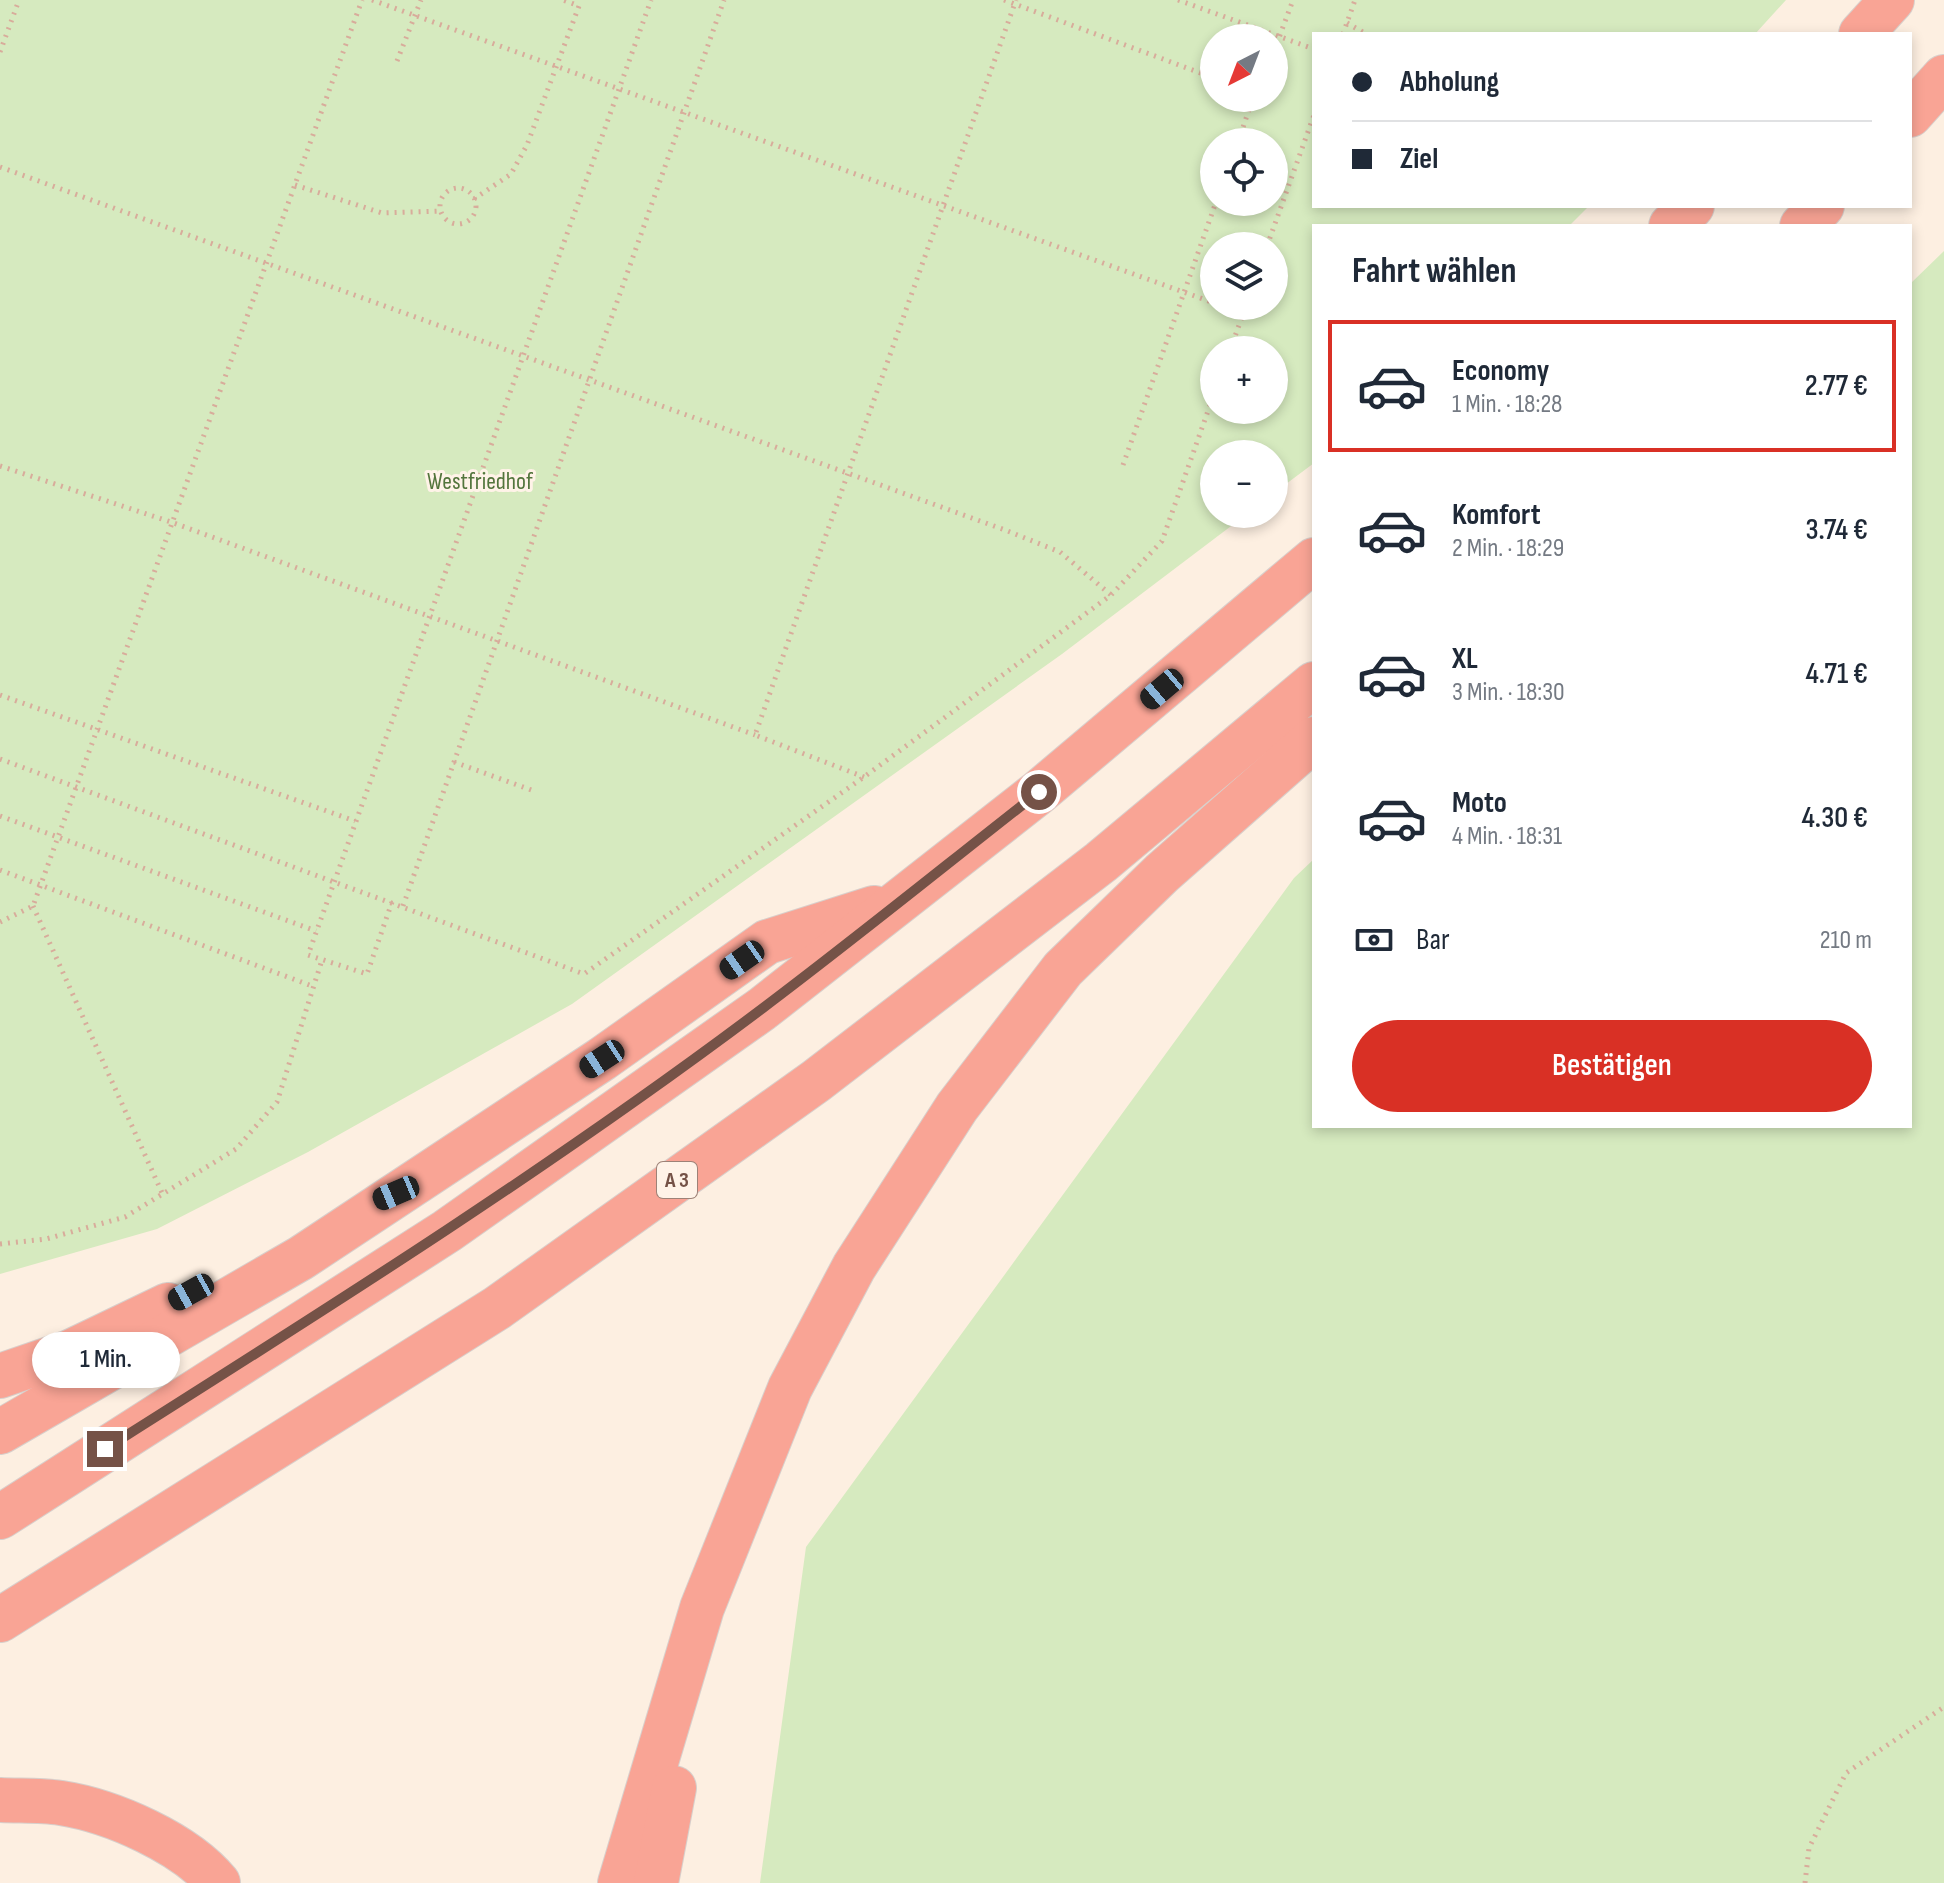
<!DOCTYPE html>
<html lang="de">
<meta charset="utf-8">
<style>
:root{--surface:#fff;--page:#f6f6f7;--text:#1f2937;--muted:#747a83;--line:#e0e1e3;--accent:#d93025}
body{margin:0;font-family:"Sofia Sans Condensed",sans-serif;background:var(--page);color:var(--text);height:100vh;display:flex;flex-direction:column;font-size:30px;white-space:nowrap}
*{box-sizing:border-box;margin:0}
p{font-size:26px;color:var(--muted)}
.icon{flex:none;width:44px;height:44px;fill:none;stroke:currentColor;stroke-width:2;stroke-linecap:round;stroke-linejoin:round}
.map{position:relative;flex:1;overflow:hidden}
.panel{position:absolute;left:1312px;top:224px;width:600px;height:904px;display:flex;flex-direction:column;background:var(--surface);border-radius:0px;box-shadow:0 4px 12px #0003}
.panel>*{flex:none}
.hud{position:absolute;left:1312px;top:32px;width:600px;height:176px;border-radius:0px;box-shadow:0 4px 12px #0003;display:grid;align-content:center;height:176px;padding:0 40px;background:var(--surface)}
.needle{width:52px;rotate:222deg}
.tools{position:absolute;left:1200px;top:24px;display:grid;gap:16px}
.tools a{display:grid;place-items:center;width:88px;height:88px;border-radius:50%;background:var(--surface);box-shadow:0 4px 12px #0003;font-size:40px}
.end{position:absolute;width:36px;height:36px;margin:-18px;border:10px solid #755247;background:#fff;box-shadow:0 0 0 4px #fff}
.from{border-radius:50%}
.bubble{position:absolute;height:56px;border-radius:28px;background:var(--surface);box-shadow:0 4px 12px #0003;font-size:26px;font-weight:600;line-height:56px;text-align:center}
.car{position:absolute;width:24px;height:48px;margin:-24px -12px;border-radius:10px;box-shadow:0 0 6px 2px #0007;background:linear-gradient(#222 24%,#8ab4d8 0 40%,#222 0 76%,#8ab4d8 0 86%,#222 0)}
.hud b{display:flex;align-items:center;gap:28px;height:76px;font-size:30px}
.hud b+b{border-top:2px solid var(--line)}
.hud i{width:20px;height:20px;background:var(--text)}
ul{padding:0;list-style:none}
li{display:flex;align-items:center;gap:24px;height:132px;margin:0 16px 12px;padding:0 24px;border:4px solid transparent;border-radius:0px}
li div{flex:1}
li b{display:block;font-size:30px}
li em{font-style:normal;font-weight:600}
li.on{border-color:var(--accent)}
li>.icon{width:72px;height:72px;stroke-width:1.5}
h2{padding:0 40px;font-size:36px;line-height:96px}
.pay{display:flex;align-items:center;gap:20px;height:88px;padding:0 40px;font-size:30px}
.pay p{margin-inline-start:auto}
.button{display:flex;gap:16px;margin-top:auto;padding:16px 40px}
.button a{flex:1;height:92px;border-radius:48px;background:var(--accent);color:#fff;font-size:32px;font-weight:600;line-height:92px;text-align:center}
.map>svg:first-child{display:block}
.green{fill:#d6eabf;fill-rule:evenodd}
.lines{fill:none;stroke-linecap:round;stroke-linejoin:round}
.highway-casing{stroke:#d8cfcb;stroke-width:46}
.path{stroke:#d8ac9b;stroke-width:5;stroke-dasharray:2 6;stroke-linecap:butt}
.highway{stroke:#f9a495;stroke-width:44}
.route{stroke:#755247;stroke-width:10}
.labels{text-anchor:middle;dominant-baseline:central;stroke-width:6;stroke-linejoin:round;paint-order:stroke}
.shield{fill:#fff3e8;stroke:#9e8277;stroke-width:2}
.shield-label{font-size:22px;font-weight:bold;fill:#755247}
.park-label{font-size:24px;fill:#53753c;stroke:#fff3e8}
</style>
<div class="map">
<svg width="1944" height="1883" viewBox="0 0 1944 1883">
<rect width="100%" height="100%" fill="#fdefe1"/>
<g class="green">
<path d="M0,0H1786L1755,34H1314V206H1589L1569,226H1314V463L1274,493V454H1214V514H1247L1062,654L572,1004L308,1152L157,1229L0,1274ZM1214,38H1274V98H1214ZM1214,142H1274V202H1214ZM1214,246H1274V306H1214ZM1214,350H1274V410H1214Z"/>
<path d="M1944,251V1883H760L806,1547L1294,878L1314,859V1126H1910V284Z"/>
</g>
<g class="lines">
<g class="highway-casing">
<g id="highway">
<path d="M1861,34L1892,0"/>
<path d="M1910,115L1944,77"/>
<path d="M1671,226L1692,206"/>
<path d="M1802,226L1822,206"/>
<path d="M0,1376L70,1352L168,1305"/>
<path d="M0,1432L301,1258L602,1059L767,942L874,908"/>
<path d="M0,1517L447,1231L762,1009L1039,792L1314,560"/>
<path d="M0,1620L497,1308L816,1081L1101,862L1314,684"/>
<path d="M0,1800C20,1801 42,1800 61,1803C112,1811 185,1843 218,1883"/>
<path d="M620,1883L702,1608L790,1388L854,1267L957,1107L1063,969L1162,873L1314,739"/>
<path d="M656,1883L674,1788"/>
</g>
</g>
<g class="path">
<path d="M372,0L1214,303"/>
<path d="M1004,0L1214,78"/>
<path d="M1178,0L1314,49"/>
<path d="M1347,23L1366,34"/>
<path d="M1343,34L1355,0"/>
<path d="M1274,51L1293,0"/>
<path d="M0,52L19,0"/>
<path d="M397,61L421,0"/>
<path d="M1238,142L1253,98"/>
<path d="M0,167L1005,530L1060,552L1111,595"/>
<path d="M295,185L382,213L441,211"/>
<circle cx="458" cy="206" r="18"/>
<path d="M474,199L511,174L527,145L579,6L563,0"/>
<path d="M1267,246L1314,115"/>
<path d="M1223,306L1244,313"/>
<path d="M1230,350L1246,306"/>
<path d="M1123,465L1216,202"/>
<path d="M0,466L171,522L755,735"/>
<path d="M0,695L355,821"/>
<path d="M0,759L584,974L864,777L1111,595L1162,541L1214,394"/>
<path d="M454,762L534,791"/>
<path d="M864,777L755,735L1016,0"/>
<path d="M0,816L316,931"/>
<path d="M0,870L312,986"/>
<path d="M392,902L367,974L308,955L651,0"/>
<path d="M33,906L163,1195"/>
<path d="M403,906L724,0"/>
<path d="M0,922L33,906L362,0"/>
<path d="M0,1244L46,1239L125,1217L236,1149L277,1102L322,960"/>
<path d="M1805,1883L1809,1848L1846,1773L1944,1707"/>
</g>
<use href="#highway" class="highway"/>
</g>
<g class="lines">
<path class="route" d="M105,1449C328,1308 552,1167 763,1008C856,938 947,864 1039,792"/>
</g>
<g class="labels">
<rect class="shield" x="657" y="1162" width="40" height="36" rx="6"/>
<g class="shield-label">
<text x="677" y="1180">A 3</text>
</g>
<g class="park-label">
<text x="480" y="481">Westfriedhof</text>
</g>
</g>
</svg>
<div class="tools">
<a><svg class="needle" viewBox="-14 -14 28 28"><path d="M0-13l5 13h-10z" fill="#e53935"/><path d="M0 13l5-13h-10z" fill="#747a83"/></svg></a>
<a><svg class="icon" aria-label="locate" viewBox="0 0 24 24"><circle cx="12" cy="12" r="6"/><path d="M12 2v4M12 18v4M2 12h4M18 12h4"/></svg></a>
<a><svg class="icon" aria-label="layers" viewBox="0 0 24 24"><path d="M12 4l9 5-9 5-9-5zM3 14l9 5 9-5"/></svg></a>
<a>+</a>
<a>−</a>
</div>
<i class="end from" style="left:1039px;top:792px"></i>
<i class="end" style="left:105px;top:1449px"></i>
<div class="bubble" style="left:32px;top:1332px;width:148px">1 Min.</div>
<i class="car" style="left:1162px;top:689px;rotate:230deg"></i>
<i class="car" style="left:742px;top:960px;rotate:235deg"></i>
<i class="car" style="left:602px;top:1059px;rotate:237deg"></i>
<i class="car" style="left:396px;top:1193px;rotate:247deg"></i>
<i class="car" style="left:191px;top:1292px;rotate:241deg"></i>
<div class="hud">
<b><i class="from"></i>Abholung</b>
<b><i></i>Ziel</b>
</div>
<section class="panel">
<h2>Fahrt wählen</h2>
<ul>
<li class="on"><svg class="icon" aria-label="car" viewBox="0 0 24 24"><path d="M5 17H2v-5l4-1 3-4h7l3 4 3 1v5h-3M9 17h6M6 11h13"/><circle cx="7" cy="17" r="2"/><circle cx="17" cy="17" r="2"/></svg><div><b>Economy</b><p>1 Min. · 18:28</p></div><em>2.77 €</em></li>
<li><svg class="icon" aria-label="car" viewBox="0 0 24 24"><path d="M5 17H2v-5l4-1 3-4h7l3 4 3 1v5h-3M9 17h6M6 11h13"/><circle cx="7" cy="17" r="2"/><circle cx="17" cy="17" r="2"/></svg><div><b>Komfort</b><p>2 Min. · 18:29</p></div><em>3.74 €</em></li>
<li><svg class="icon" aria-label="car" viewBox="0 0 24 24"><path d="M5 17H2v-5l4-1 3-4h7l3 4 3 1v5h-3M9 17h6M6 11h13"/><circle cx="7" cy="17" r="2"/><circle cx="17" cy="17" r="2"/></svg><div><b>XL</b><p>3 Min. · 18:30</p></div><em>4.71 €</em></li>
<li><svg class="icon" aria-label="car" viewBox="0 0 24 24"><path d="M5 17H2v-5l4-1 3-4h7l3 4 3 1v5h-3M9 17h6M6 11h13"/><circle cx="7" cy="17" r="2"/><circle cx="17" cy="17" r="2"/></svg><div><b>Moto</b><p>4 Min. · 18:31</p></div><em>4.30 €</em></li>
</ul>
<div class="pay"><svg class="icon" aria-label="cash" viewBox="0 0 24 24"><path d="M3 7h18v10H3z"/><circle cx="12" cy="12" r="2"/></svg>Bar<p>210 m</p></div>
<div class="button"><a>Bestätigen</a></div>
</section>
</div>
